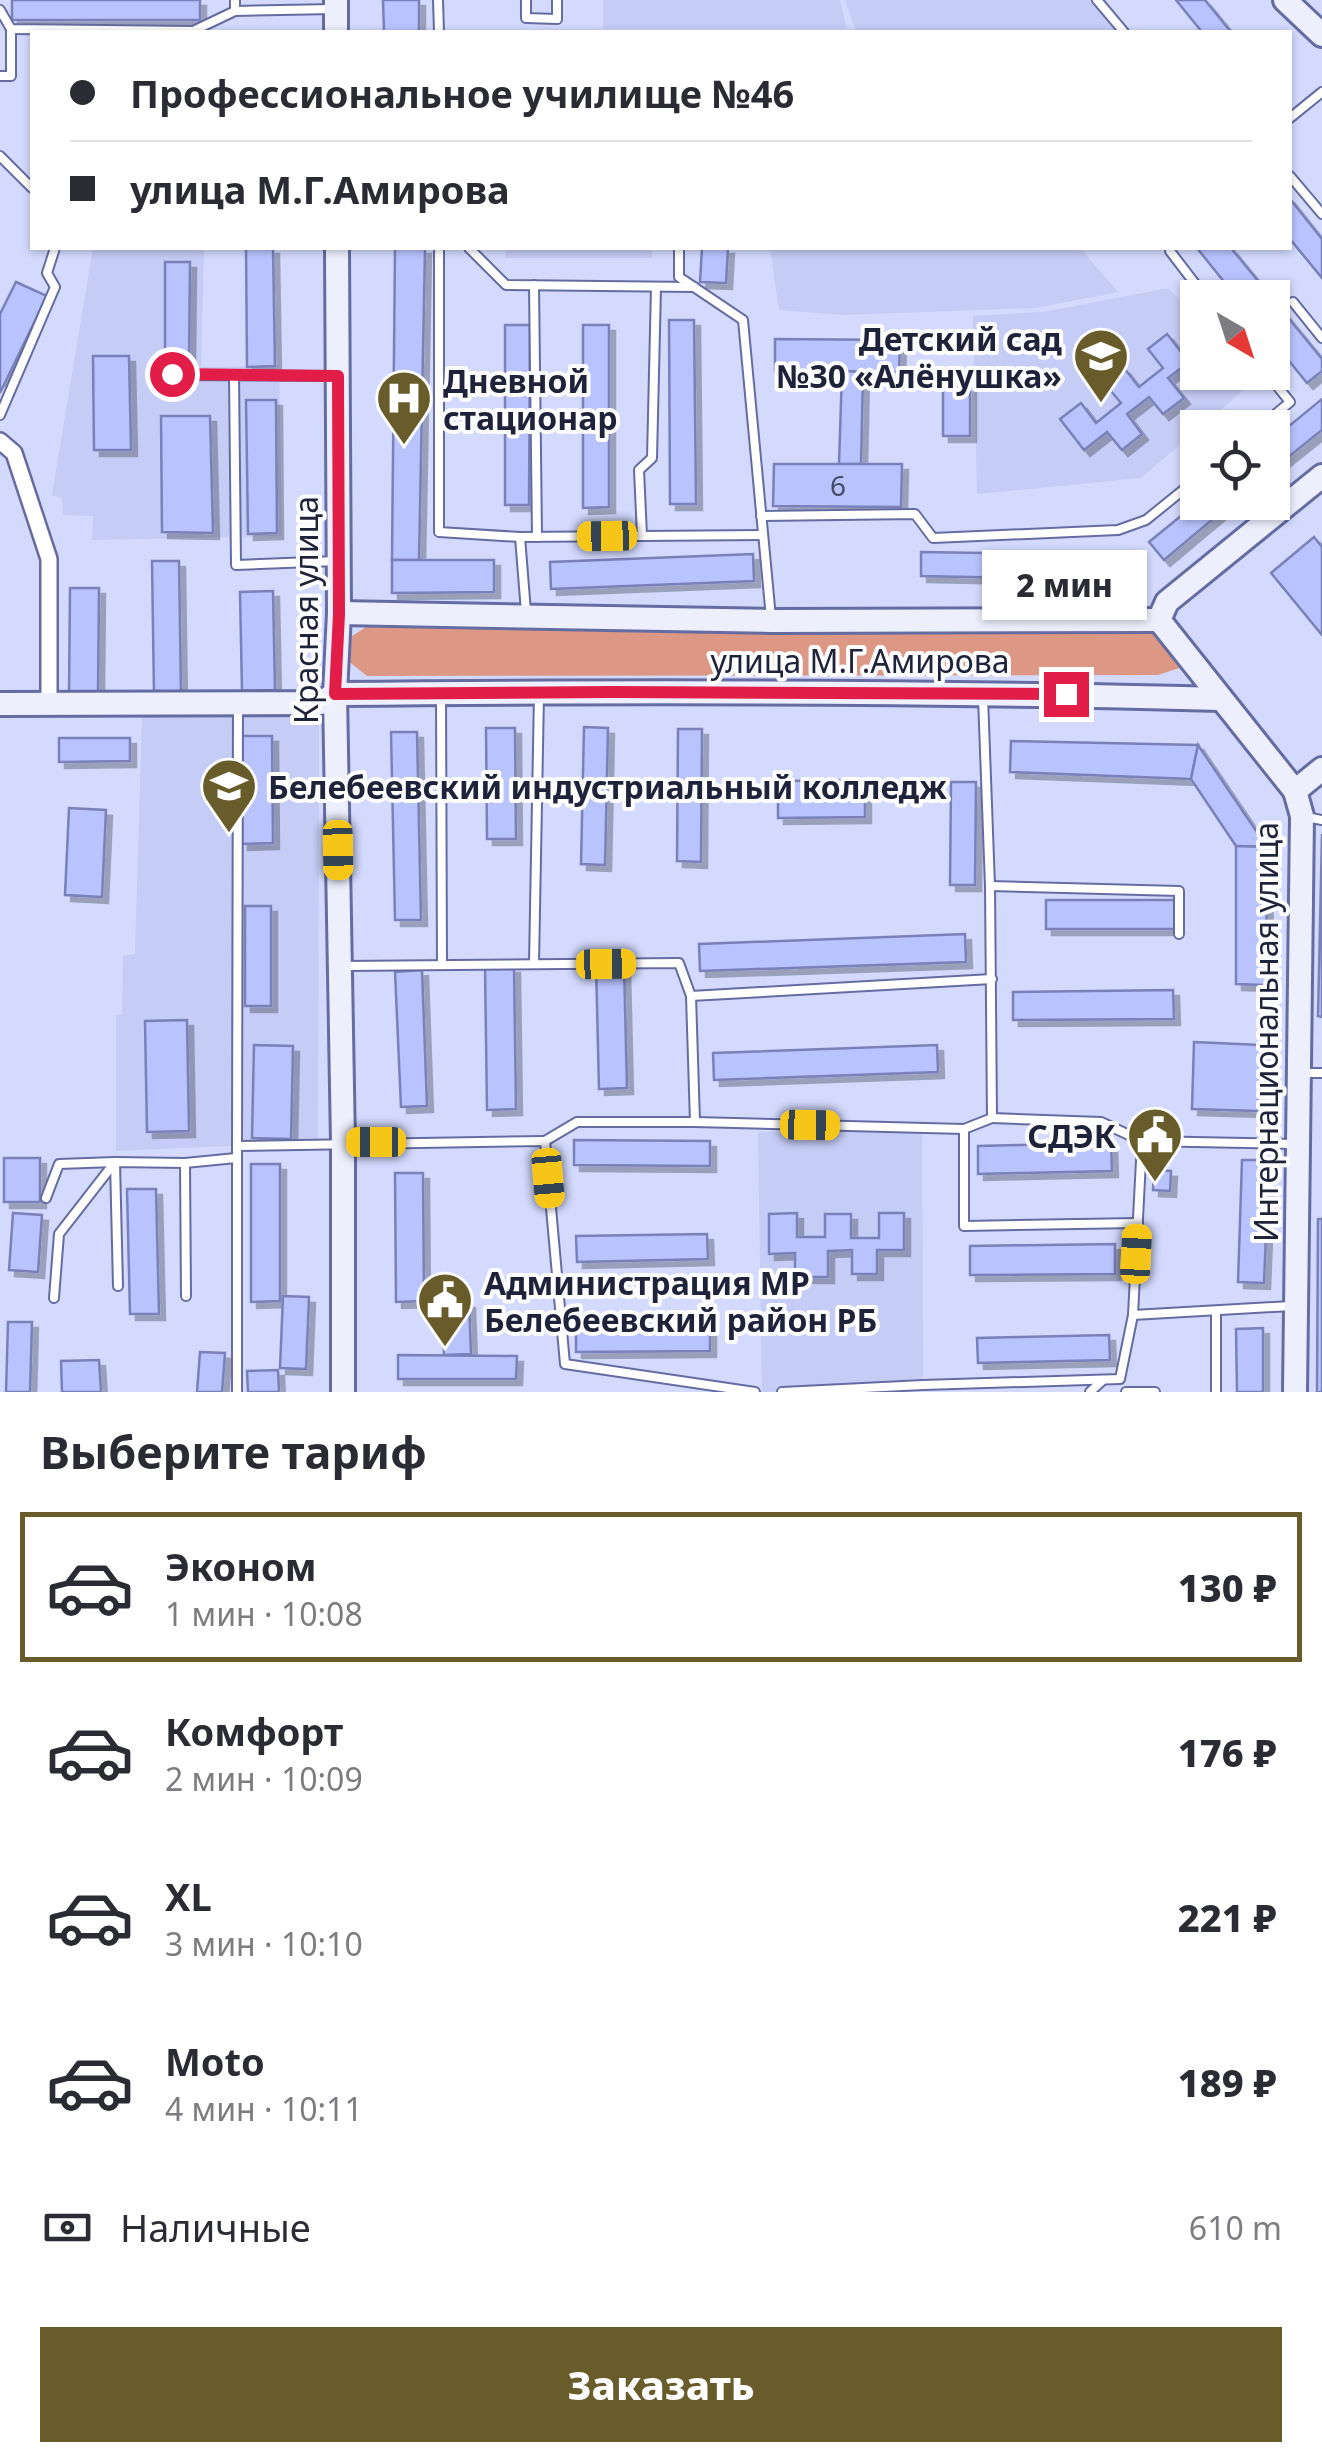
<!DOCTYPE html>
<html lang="ru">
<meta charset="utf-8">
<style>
:root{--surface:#fff;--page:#f7f7f7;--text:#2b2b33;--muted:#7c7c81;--line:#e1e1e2;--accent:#685d2a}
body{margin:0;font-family:"Noto Sans",sans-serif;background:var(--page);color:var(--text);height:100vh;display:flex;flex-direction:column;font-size:38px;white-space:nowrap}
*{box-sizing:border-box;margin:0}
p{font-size:32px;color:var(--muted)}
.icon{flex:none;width:55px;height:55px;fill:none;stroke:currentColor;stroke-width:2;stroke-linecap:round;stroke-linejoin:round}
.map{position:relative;height:1392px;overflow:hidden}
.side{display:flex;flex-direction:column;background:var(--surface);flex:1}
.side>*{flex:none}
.hud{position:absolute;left:30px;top:30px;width:1262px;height:220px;border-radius:0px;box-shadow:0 2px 8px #0004;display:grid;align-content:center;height:220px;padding:0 40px;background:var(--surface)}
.needle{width:65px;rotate:141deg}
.buttons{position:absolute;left:1180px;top:280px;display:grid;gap:20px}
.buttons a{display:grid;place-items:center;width:110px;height:110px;border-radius:0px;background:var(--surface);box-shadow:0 2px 8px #0004;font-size:50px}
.end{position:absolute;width:45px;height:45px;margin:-22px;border:12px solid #e11d48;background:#fff;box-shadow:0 0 0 5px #fff}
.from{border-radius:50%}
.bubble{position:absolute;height:70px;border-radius:0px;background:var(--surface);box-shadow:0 2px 8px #0004;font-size:32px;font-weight:800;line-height:70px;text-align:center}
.car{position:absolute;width:30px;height:60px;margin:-30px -15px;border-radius:12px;box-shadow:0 0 8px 2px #0007;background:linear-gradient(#f5c518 24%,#345 0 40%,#f5c518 0 76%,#345 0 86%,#f5c518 0)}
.hud b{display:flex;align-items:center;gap:35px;height:95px;font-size:38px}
.hud b+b{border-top:2px solid var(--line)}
.hud i{width:25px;height:25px;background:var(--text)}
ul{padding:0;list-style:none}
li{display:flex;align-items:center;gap:30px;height:150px;margin:0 20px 15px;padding:0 20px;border:5px solid transparent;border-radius:0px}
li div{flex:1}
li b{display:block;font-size:38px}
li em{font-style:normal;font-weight:800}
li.selected{border-color:var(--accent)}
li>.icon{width:90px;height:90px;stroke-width:1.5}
h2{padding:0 40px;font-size:45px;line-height:120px}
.pay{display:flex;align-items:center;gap:25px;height:110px;padding:0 40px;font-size:38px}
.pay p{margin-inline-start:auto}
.button{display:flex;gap:20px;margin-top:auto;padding:20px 40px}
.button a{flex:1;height:115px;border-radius:0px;background:var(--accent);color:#fff;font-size:40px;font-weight:800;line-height:115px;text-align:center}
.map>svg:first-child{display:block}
.built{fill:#c5ccf5}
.green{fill:#dc9885}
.building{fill:#b9c3fe;stroke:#7981b8;stroke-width:2.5;filter:url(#shadow)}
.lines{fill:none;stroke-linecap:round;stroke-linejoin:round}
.lane-casing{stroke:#646ca2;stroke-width:12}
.street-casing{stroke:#646ca2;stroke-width:20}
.secondary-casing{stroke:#646ca2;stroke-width:28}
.lane{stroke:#fff;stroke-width:8}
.street{stroke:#fff;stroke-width:15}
.secondary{stroke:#edf0fc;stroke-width:22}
.route{stroke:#e11d48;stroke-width:12}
.labels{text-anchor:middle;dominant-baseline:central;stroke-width:8;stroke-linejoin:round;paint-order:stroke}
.number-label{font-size:28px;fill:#464b6a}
.poi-label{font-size:32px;font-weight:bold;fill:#1f2339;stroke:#fdfdfd;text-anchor:start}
.street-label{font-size:32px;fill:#1f2339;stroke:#fdfdfd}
</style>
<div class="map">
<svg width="1322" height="1392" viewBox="0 0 1322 1392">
<defs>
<filter id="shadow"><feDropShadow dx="6" dy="6" stdDeviation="0" flood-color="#0004"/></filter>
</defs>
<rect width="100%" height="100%" fill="#d3dafe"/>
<g class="built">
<path d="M603,0H840L847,29H603Z"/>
<path d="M845,0H1094L1120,32H856Z"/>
<path d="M93,248H204L201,367L279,366L282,536L92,540L93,516L63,515L62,498L52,495Z"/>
<path d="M506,248H652V258H505Z"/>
<path d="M770,248H1080L1118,292L1035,308L844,315L779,310Z"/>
<path d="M1169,288L1197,320L1198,372L1244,373L1253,382L1141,478L977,494L973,316L1044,312Z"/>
<path d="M142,715L319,716L318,1142L116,1151V1015L122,1014L123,956L135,954Z"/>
<path d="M758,1132H922L923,1385L762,1392Z"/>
</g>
<path class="green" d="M366,627L1160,629L1180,647L1179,668L1158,675L367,676L348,661L349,638Z"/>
<g class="building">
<rect x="12" y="0" width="188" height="20"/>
<path d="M383,0H419V32H384Z"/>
<path d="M1176,0H1205L1231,32H1202Z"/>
<path d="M1290,199L1322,239V278L1290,239Z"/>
<path d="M246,248H273L275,366L247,367Z"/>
<path d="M395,248H425L419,560H392Z"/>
<path d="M702,248H728L726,283L700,282Z"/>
<path d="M1197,248H1231L1272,298H1237Z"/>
<path d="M165,262H190L189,363H165Z"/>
<path d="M16,282L47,296L0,393V314Z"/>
<path d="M1272,298L1322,359V371L1307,383L1272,340Z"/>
<path d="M669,320H694L696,504H670Z"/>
<path d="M505,325H530L529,505H505Z"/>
<path d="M583,325H609V507L583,508Z"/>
<path d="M1167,334L1189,362L1168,378L1184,398L1163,414L1149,397L1127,414L1142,434L1122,450L1107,432L1084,450L1060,419L1081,403L1096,423L1121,403L1105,384L1124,368L1139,387L1163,368L1148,349Z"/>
<path d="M775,339L900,340L899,372L775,371Z"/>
<path d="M93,356H129L131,450H94Z"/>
<path d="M842,371L863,372L861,464H839Z"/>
<rect x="943" y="386" width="27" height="50"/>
<path d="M1322,399V430L1272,470V440Z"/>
<path d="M246,400H276L277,533L248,534Z"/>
<path d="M161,416H210L213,533L162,532Z"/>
<path d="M774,464H902L901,507L773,506Z"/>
<path d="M1198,502H1233L1164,560L1149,542Z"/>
<path d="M1314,537L1322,547V635L1271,573Z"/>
<path d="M921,552L1115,555V580L921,576Z"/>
<path d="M753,554L754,581L551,589L550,562Z"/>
<path d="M392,560H494V592L392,593Z"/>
<path d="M152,561H179L181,694L154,695Z"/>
<path d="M70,588H99L98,693H69Z"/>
<path d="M273,591L275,690L242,691L240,592Z"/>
<path d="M584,727L608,728L605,865L581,864Z"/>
<path d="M486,728H515L516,839H487Z"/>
<path d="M678,729H702L701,862L677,861Z"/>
<path d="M391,732H417L421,920H395Z"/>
<path d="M242,736H272L273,843L242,844Z"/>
<path d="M59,738H130V761L59,762Z"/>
<path d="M1011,741L1198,745L1191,779L1010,772Z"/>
<path d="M1198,745L1267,847L1236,846L1191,779Z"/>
<path d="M865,780V817L778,818V781Z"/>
<path d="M951,782H976L975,885H950Z"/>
<path d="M69,808L106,810L102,897L65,895Z"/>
<path d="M1322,834V1017L1318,1016Z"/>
<path d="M1236,846L1267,847L1266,985L1236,984Z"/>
<rect x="1046" y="900" width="129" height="29"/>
<rect x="245" y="906" width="26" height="100"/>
<path d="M965,934L966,962L700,971L699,944Z"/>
<path d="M596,965H624L627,1088L599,1089Z"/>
<path d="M485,967H514L516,1109L487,1110Z"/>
<path d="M422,970L427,1106L401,1107L395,972Z"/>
<path d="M1173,990L1174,1019L1013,1020V992Z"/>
<path d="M187,1020L189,1131L147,1132L145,1021Z"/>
<path d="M1194,1042L1260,1045L1258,1111L1192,1109Z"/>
<path d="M254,1045L293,1046L291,1139L252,1138Z"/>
<path d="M937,1045L938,1072L714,1080L713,1053Z"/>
<path d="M574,1140L710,1141V1166L574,1165Z"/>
<path d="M1111,1143L1112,1171L978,1174V1146Z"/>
<rect x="4" y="1158" width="36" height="44"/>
<path d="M1242,1160H1269L1264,1283L1238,1282Z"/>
<path d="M251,1164H280V1301L251,1302Z"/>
<path d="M1154,1170L1171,1171L1170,1191L1153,1190Z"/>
<path d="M395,1173H423L424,1301L396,1302Z"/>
<path d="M127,1189H156L159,1314H130Z"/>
<path d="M13,1213L42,1215L38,1272L9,1270Z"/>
<path d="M797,1213V1237H825V1214H851V1238H879V1213H904V1250H877V1274H852V1250L828,1251V1277H795V1253L769,1254V1214Z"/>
<path d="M1318,1219H1322V1392H1317Z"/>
<path d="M707,1234L708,1259L577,1262L576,1236Z"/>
<path d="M1115,1244V1274L970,1275V1246Z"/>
<path d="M283,1296L309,1297L306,1369L280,1368Z"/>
<path d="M469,1302L471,1354L444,1355L442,1303Z"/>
<path d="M8,1322H32L30,1392H6Z"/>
<path d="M710,1327V1351L576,1352V1328Z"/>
<path d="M1263,1328V1392H1237L1236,1329Z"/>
<path d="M1109,1335L1110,1360L978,1363L977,1338Z"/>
<path d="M200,1352L225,1353L222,1392H197Z"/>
<path d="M398,1355L517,1356L516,1379H398Z"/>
<path d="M99,1360L101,1392H62L61,1361Z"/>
<path d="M278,1370L279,1392H248L247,1371Z"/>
</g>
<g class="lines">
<g class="lane-casing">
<g id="lane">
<path d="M235,0V11L334,9"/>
<path d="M438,0L439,32"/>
<path d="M526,0V18L557,19V0"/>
<path d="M1097,0L1124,32"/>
<path d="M0,10L11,29L193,31L235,11"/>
<path d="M0,76H11V29"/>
<path d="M1290,118L1322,92"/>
<path d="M0,156L32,188"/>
<path d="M1290,176L1322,214"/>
<path d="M439,248V532L520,537"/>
<path d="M469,248L506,285L694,287"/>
<path d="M679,248V277L743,320L771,618"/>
<path d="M1170,248V251L1206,298"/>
<path d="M534,285L537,537"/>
<path d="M1293,302L1322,338"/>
<path d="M172,375L333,376"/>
<path d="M234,375L236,565L337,561"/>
<path d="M0,415L55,287L47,273L55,248"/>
<path d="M1259,428L1290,402L1266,372"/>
<path d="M761,516L915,514L933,538L1118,530L1146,520L1198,478"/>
<path d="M642,536L639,470L652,458L656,287"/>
<path d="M526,612L520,537L763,535"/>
<path d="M441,695L442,965"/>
<path d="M983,697L990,886L992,1118L1101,1122L1142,1141L1292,1144"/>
<path d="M1306,817L1322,820"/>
<path d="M990,886L1179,891V934"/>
<path d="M534,964L539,694"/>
<path d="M345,966L679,963L691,996L695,1122"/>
<path d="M691,996L992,979"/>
<path d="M1302,1073H1322"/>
<path d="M964,1129V1226L1138,1223"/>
<path d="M545,1141L577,1122H695L964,1129L992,1118"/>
<path d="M237,1146L238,705"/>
<path d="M46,1198L59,1164L115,1162"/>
<path d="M118,1286L115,1162L185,1163"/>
<path d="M186,1296L185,1163L236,1158"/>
<path d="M54,1298L59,1234L115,1162"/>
<path d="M1133,1315L1142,1141"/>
<path d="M237,1392V1146L545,1141L565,1364L755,1392"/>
<path d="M782,1392L923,1385L1120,1379L1133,1315L1291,1306"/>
<path d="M1090,1392L1103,1380"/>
<path d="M1126,1392H1155"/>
<path d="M1216,1392V1311"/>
</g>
</g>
<g class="street-casing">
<path id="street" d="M0,441L14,453L49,559V705"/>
</g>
<g class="secondary-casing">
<g id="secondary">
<path d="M336,0V32"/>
<path d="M1285,0L1322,35"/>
<path d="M337,248L339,613L335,694L343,1143V1392"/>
<path d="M339,613L771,621L1159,620"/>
<path d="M1159,620L1295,791L1302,816L1295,1392"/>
<path d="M1159,620L1167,602L1322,476"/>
<path d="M0,704L320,703L335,694C631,691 926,691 1221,699"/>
<path d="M1295,791L1322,769"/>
</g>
</g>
<use href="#lane" class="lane"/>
<use href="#street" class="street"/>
<use href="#secondary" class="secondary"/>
</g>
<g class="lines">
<path class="route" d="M172,374L338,376L339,614L335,694L613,692L1066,694"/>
</g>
<defs>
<g id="school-pin" transform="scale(2.875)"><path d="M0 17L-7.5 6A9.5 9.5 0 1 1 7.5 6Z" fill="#685d2a" stroke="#fdfdfd"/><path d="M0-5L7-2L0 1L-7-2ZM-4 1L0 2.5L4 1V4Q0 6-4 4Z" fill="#fff"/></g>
<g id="hospital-pin" transform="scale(2.875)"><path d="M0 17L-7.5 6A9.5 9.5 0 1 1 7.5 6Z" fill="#685d2a" stroke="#fdfdfd"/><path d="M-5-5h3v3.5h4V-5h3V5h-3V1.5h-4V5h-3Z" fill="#fff"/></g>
<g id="university-pin" transform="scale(2.875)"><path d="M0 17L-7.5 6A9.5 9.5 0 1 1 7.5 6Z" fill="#685d2a" stroke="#fdfdfd"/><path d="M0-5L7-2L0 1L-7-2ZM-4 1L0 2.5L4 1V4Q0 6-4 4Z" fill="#fff"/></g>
<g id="civic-pin" transform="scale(2.875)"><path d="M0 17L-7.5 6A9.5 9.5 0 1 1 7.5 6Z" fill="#685d2a" stroke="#fdfdfd"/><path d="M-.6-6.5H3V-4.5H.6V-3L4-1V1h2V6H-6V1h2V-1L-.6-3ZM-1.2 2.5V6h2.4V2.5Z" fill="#fff"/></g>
</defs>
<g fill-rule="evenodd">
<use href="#school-pin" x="1101" y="356"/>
<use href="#hospital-pin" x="404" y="398"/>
<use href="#university-pin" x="229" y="786"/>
<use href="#civic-pin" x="1155" y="1135"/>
<use href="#civic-pin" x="445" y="1300"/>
</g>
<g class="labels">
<g class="number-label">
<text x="838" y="485">6</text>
</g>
<g class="poi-label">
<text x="1062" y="338" text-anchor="end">Детский сад<tspan x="1062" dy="37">№30 «Алёнушка»</tspan></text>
<text x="443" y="380">Дневной<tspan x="443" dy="37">стационар</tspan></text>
<text x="268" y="786">Белебеевский индустриальный колледж</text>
<text x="1116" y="1135" text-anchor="end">СДЭК</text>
<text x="484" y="1282">Администрация МР<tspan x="484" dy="37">Белебеевский район РБ</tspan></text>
</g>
<g class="street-label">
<text transform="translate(305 610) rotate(-90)">Красная улица</text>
<text x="860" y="660">улица М.Г.Амирова</text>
<text transform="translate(1265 1032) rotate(-90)">Интернациональная улица</text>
</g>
</g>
</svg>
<div class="buttons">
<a><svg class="needle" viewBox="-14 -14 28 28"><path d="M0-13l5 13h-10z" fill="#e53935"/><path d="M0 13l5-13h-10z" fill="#7c7c81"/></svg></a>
<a><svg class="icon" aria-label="locate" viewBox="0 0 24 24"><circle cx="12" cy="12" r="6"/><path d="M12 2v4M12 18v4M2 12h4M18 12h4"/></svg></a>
</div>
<i class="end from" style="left:172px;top:374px"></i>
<i class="end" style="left:1066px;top:694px"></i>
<div class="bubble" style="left:982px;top:550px;width:165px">2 мин</div>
<i class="car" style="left:607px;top:536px;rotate:269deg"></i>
<i class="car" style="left:338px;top:850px;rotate:179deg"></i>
<i class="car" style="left:606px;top:964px;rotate:89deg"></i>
<i class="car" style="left:810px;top:1125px;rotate:91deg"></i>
<i class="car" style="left:376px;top:1142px;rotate:270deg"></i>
<i class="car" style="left:548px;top:1178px;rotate:175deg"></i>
<i class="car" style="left:1136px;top:1254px;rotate:3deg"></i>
<div class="hud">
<b><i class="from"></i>Профессиональное училище №46</b>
<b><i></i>улица М.Г.Амирова</b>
</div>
</div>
<section class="side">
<h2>Выберите тариф</h2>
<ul>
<li class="selected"><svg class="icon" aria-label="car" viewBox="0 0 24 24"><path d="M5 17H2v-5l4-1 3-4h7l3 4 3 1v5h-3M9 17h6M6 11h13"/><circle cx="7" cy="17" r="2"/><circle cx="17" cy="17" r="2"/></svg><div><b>Эконом</b><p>1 мин · 10:08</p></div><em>130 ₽</em></li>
<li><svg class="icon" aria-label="car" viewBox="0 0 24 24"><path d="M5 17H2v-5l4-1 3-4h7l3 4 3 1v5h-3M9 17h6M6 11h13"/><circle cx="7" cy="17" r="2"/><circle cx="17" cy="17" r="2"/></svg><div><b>Комфорт</b><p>2 мин · 10:09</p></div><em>176 ₽</em></li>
<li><svg class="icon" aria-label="car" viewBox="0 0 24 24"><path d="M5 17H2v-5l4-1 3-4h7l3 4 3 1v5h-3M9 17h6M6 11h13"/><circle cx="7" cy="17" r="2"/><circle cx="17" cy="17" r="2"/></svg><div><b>XL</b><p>3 мин · 10:10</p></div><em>221 ₽</em></li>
<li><svg class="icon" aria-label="car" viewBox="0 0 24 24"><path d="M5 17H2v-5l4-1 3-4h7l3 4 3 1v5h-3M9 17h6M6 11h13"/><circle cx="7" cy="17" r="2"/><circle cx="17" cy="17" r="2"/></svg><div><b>Moto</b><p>4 мин · 10:11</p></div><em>189 ₽</em></li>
</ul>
<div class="pay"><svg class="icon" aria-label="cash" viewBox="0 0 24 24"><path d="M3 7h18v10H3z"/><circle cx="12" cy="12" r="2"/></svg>Наличные<p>610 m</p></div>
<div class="button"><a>Заказать</a></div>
</section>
